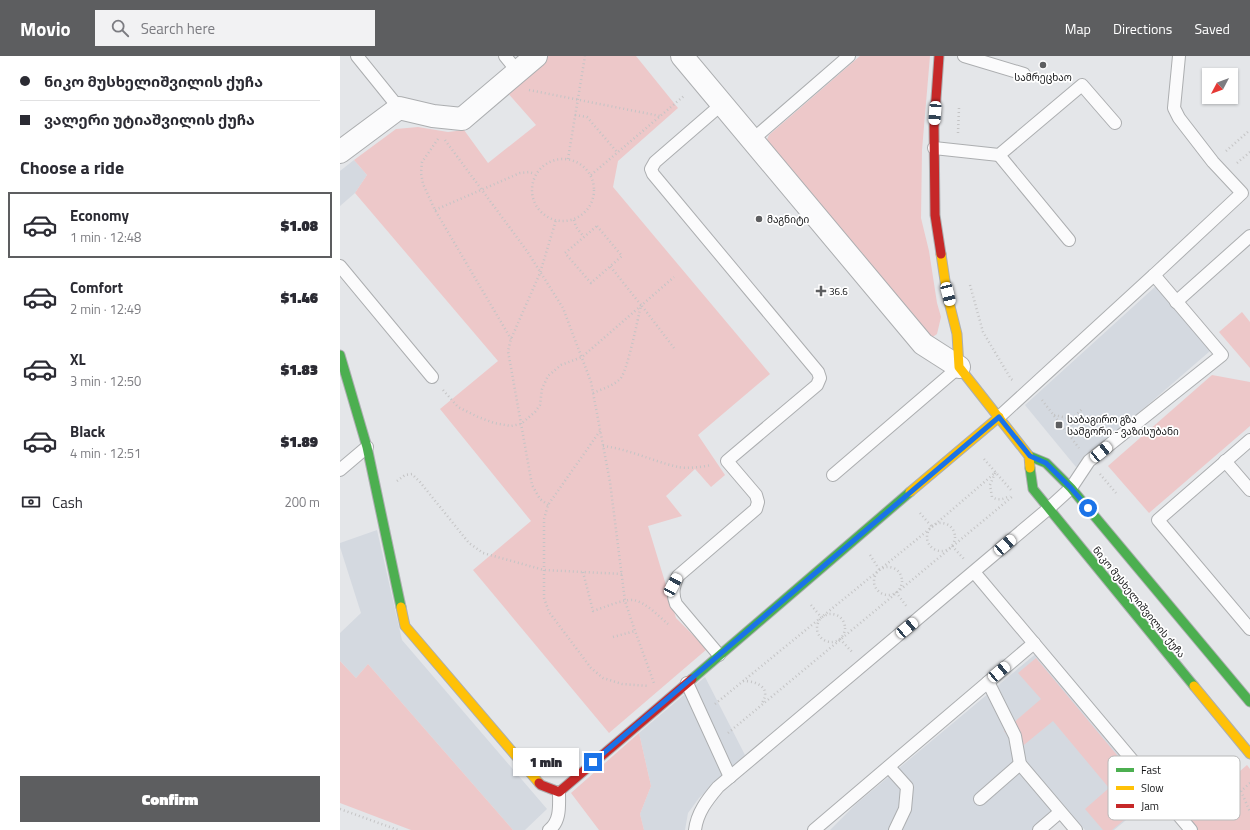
<!DOCTYPE html>
<meta charset="utf-8">
<style>
:root{--surface:#fff;--page:#f2f2f3;--text:#2b2b33;--muted:#7c7c81;--line:#e1e1e2;--accent:#5d5e60}
body{margin:0;font-family:"Titillium Web","Noto Sans Georgian",sans-serif;background:var(--page);color:var(--text);height:100vh;display:flex;flex-direction:column;font-size:15px;white-space:nowrap}
*{box-sizing:border-box;margin:0}
p{font-size:13px;color:var(--muted)}
.icon{flex:none;width:22px;height:22px;fill:none;stroke:currentColor;stroke-width:2;stroke-linecap:round;stroke-linejoin:round}
.map{position:relative;flex:1;overflow:hidden}
.sheet{display:flex;flex-direction:column;background:var(--surface);width:340px}
.sheet>*{flex:none}
.top-card{display:grid;align-content:center;height:88px;padding:0 20px;background:var(--surface)}
.needle{width:26px;rotate:229deg}
.controls{position:absolute;left:862px;top:12px;display:grid;gap:8px}
.controls a{display:grid;place-items:center;width:36px;height:36px;border-radius:0px;background:var(--surface);box-shadow:0 1px 3px #0004;font-size:20px}
.end{position:absolute;width:18px;height:18px;margin:-9px;border:5px solid #1a73e8;background:#fff;box-shadow:0 0 0 2px #fff}
.from{border-radius:50%}
.bubble{position:absolute;height:28px;border-radius:0px;background:var(--surface);box-shadow:0 1px 3px #0004;font-size:13px;font-weight:800;line-height:28px;text-align:center}
.car{position:absolute;width:12px;height:24px;margin:-12px -6px;border-radius:5px;box-shadow:0 0 3px 1px #0007;background:linear-gradient(#fff 24%,#345 0 40%,#fff 0 76%,#345 0 86%,#fff 0)}
.top-card b{display:flex;align-items:center;gap:14px;height:38px;font-size:15px}
.top-card b+b{border-top:1px solid var(--line)}
.top-card i{width:10px;height:10px;background:var(--text)}
ul{padding:0;list-style:none}
li{display:flex;align-items:center;gap:12px;height:66px;margin:0 8px 6px;padding:0 12px;border:2px solid transparent;border-radius:0px}
li div{flex:1}
li b{display:block;font-size:15px}
li em{font-style:normal;font-weight:800}
li.on{border-color:var(--accent)}
li>.icon{width:36px;height:36px;stroke-width:1.5}
h2{padding:0 20px;font-size:18px;line-height:48px}
.pay{display:flex;align-items:center;gap:10px;height:44px;padding:0 20px;font-size:15px}
.pay p{margin-inline-start:auto}
.action{display:flex;gap:8px;margin-top:auto;padding:8px 20px}
.action a{flex:1;height:46px;border-radius:0px;background:var(--accent);color:#fff;font-size:16px;font-weight:800;line-height:46px;text-align:center}
header{display:flex;align-items:center;gap:24px;box-sizing:border-box;height:56px;padding:0 20px;background:var(--accent);color:#fff}
header strong{font-size:19px}
nav{display:flex;gap:22px;margin-inline-start:auto;font-size:14px}
.search{width:280px;height:36px;background:var(--page);display:flex;align-items:center;gap:10px;box-sizing:border-box;padding:0 14px;border-radius:0px;color:var(--muted);font-size:15px}
main{display:flex;flex:1;min-height:0}
.map>svg:first-child{display:block}
.built{fill:#d4d9e0}
.green{fill:#edc8c9}
.lines{fill:none;stroke-linecap:round;stroke-linejoin:round}
.lane-casing{stroke:#acaeb0;stroke-width:14}
.street-casing{stroke:#acaeb0;stroke-width:24}
.fast-casing{stroke:#acaeb0;stroke-width:11}
.slow-casing{stroke:#acaeb0;stroke-width:11}
.jam-casing{stroke:#acaeb0;stroke-width:11}
.path{stroke:#c4c4c5;stroke-width:2.5;stroke-dasharray:1 3;stroke-linecap:butt}
.lane{stroke:#fbfbfc;stroke-width:12}
.street{stroke:#fbfbfc;stroke-width:22}
.fast{stroke:#4caf50;stroke-width:9}
.slow{stroke:#ffc107;stroke-width:9}
.jam{stroke:#c62828;stroke-width:9}
.route{stroke:#1a73e8;stroke-width:5}
.poi-dot{fill:#5d5e60;stroke:#fff;stroke-width:1.5}
.labels{text-anchor:middle;dominant-baseline:central;stroke-width:3.5;stroke-linejoin:round;paint-order:stroke}
.poi-label{font-size:10px;fill:#141517;stroke:#fff;text-anchor:start}
.street-label{font-size:10px;fill:#141517;stroke:#fff}
.key{fill:#fff;stroke:#b8b9b9;stroke-width:1}
.key-label{font-size:11px;fill:#141517}
</style>
<header>
<strong>Movio</strong>
<div class="search"><svg class="icon" aria-label="search" viewBox="0 0 24 24"><circle cx="10" cy="10" r="6"/><path d="M15 15l6 6"/></svg>Search here</div>
<nav><a>Map</a><a>Directions</a><a>Saved</a></nav>
</header>
<main>
<section class="sheet">
<div class="top-card">
<b><i class="from"></i>ნიკო მუსხელიშვილის ქუჩა</b>
<b><i></i>ვალერი უტიაშვილის ქუჩა</b>
</div>
<h2>Choose a ride</h2>
<ul>
<li class="on"><svg class="icon" aria-label="car" viewBox="0 0 24 24"><path d="M5 17H2v-5l4-1 3-4h7l3 4 3 1v5h-3M9 17h6M6 11h13"/><circle cx="7" cy="17" r="2"/><circle cx="17" cy="17" r="2"/></svg><div><b>Economy</b><p>1 min · 12:48</p></div><em>$1.08</em></li>
<li><svg class="icon" aria-label="car" viewBox="0 0 24 24"><path d="M5 17H2v-5l4-1 3-4h7l3 4 3 1v5h-3M9 17h6M6 11h13"/><circle cx="7" cy="17" r="2"/><circle cx="17" cy="17" r="2"/></svg><div><b>Comfort</b><p>2 min · 12:49</p></div><em>$1.46</em></li>
<li><svg class="icon" aria-label="car" viewBox="0 0 24 24"><path d="M5 17H2v-5l4-1 3-4h7l3 4 3 1v5h-3M9 17h6M6 11h13"/><circle cx="7" cy="17" r="2"/><circle cx="17" cy="17" r="2"/></svg><div><b>XL</b><p>3 min · 12:50</p></div><em>$1.83</em></li>
<li><svg class="icon" aria-label="car" viewBox="0 0 24 24"><path d="M5 17H2v-5l4-1 3-4h7l3 4 3 1v5h-3M9 17h6M6 11h13"/><circle cx="7" cy="17" r="2"/><circle cx="17" cy="17" r="2"/></svg><div><b>Black</b><p>4 min · 12:51</p></div><em>$1.89</em></li>
</ul>
<div class="pay"><svg class="icon" aria-label="cash" viewBox="0 0 24 24"><path d="M3 7h18v10H3z"/><circle cx="12" cy="12" r="2"/></svg>Cash<p>200 m</p></div>
<div class="action"><a>Confirm</a></div>
</section>
<div class="map">
<svg width="910" height="774" viewBox="0 0 910 774">
<rect width="100%" height="100%" fill="#e4e6e9"/>
<g class="built">
<path d="M14,104L27,119L15,137L0,150V115Z"/>
<path d="M816,230L870,295L736,411L685,349Z"/>
<path d="M37,474L62,584L207,753L185,774H173L28,608L16,622L0,605V577L21,557L0,491V487Z"/>
<path d="M698,596L818,738L774,774H745L723,750L693,774H490L516,748Z"/>
<path d="M365,621L405,699L359,742L348,757L345,774H304L300,758L311,730L299,677Z"/>
</g>
<g class="green">
<path d="M207,0H296L338,52L278,105L273,131L430,318L358,379L385,419L371,431L355,413L326,440L342,460L308,470L336,562L367,593L269,677L133,514L191,465L100,353L158,305L15,137L27,119L14,104L56,73L78,71L108,76L124,74L148,107L196,69L167,36Z"/>
<path d="M520,0H590L582,94L581,162L589,195L597,247L601,261L597,278L591,282L425,88L429,79Z"/>
<path d="M902,256L910,266V312L879,276Z"/>
<path d="M872,319L910,326V370L809,457L768,410Z"/>
<path d="M696,602L812,741L772,774H763L745,753L769,732L713,665L679,693L664,675L701,643L678,617Z"/>
<path d="M0,605L16,622L28,608L173,774H71L0,747Z"/>
<path d="M299,677L311,730L300,758L304,774H259L231,737Z"/>
<path d="M907,709L910,713V774H858L847,761Z"/>
</g>
<g class="lines">
<g class="lane-casing">
<g id="lane">
<path d="M17,0L59,52"/>
<path d="M165,0L178,16"/>
<path d="M624,0L684,18"/>
<path d="M412,84L509,0"/>
<path d="M594,92L659,99L742,29L775,67"/>
<path d="M659,99L729,184"/>
<path d="M0,210L92,321"/>
<path d="M814,219L902,137L873,106L839,62L834,52L839,0"/>
<path d="M836,246L910,180"/>
<path d="M910,384L818,464L910,573"/>
<path d="M885,405L910,434"/>
<path d="M0,414L27,391"/>
<path d="M493,419L619,311"/>
<path d="M634,516L851,774"/>
<path d="M379,599L336,548C332,538 333,530 338,520L416,453L418,446L416,439L387,405L477,329L480,322L478,316L313,118L311,113L315,106L382,48"/>
<path d="M648,626L675,680L680,708L736,774"/>
<path d="M347,627L390,721"/>
<path d="M549,711L567,731L565,753L555,774"/>
<path d="M640,743L680,708"/>
<path d="M209,774C221,765 219,749 219,736"/>
<path d="M355,774C357,757 367,744 378,731L708,453L731,432L749,405L882,299L814,219L659,361"/>
<path d="M474,774L694,587"/>
<path d="M699,774L720,756"/>
</g>
</g>
<g class="street-casing">
<g id="street">
<path d="M342,0L583,288L619,311"/>
<path d="M0,96L59,52L93,60L122,63L196,0"/>
</g>
</g>
<g class="fast-casing">
<g id="fast">
<path d="M0,299L27,391L61,551"/>
<path d="M689,400L706,407L731,432L910,646"/>
<path d="M690,412L693,433L854,630"/>
<path d="M352,623L570,436"/>
</g>
</g>
<g class="slow-casing">
<g id="slow">
<path d="M601,198L607,238L617,278L619,311L689,400L690,412"/>
<path d="M570,436L659,361"/>
<path d="M61,551L65,570L199,727"/>
<path d="M854,630L910,698"/>
</g>
</g>
<g class="jam-casing">
<g id="jam">
<path d="M599,0L594,71L595,159L601,198"/>
<path d="M199,727L201,729L219,736L352,623"/>
</g>
</g>
<g class="path">
<path d="M189,34L320,60"/>
<path d="M235,59L247,61L277,96"/>
<path d="M618,77L619,52"/>
<path d="M98,83L82,106L81,117L83,128L95,154L171,283"/>
<path d="M105,84L187,195L223,252L251,326L270,426L285,545L295,575L314,627"/>
<path d="M886,95L910,74"/>
<circle cx="223" cy="134" r="31"/>
<path d="M228,103L245,0"/>
<path d="M897,107L910,96"/>
<path d="M251,119L345,39"/>
<path d="M95,154L180,117L189,116L195,118"/>
<path d="M234,164L236,171L244,181"/>
<path d="M257,170L282,200L251,227L225,197Z"/>
<path d="M630,229L643,276L671,323L674,325"/>
<path d="M302,250L334,292"/>
<path d="M103,334L118,351L138,361L154,367L171,370L181,368L195,356L200,349L202,333L208,320L221,309L242,301L334,221"/>
<path d="M253,337C262,333 273,330 280,323C287,317 298,262 301,249L270,210"/>
<path d="M702,344L739,392"/>
<path d="M714,359L732,363V383"/>
<path d="M732,363L742,353"/>
<path d="M260,375L208,449L204,463V542L209,556L251,612L263,622L282,628L309,630"/>
<path d="M263,390C289,393 312,405 338,411C347,413 362,411 371,409"/>
<path d="M644,403L671,434"/>
<path d="M655,417L650,429L652,441C659,445 663,443 670,440"/>
<path d="M760,418L776,437"/>
<path d="M57,425L65,419L72,418L80,426L129,487L143,497L204,514L282,518"/>
<path d="M208,449L200,443L192,429L168,295L171,283L200,217L216,164"/>
<path d="M580,457L592,471"/>
<circle cx="601" cy="481" r="14"/>
<path d="M612,490L624,503"/>
<path d="M530,499L539,513"/>
<circle cx="548" cy="525" r="14"/>
<path d="M243,516L253,555C263,552 283,543 293,544C306,546 318,560 328,568"/>
<path d="M556,536L567,551"/>
<path d="M471,549L481,561"/>
<circle cx="491" cy="572" r="14"/>
<path d="M273,581L295,575"/>
<path d="M500,583L513,597"/>
<path d="M403,625C416,625 432,631 422,647"/>
<path d="M375,648L592,471L656,416"/>
<path d="M388,677L673,440"/>
<path d="M910,727L901,735L910,756"/>
<path d="M0,753L58,774"/>
</g>
<use href="#lane" class="lane"/>
<use href="#street" class="street"/>
<use href="#fast" class="fast"/>
<use href="#slow" class="slow"/>
<use href="#jam" class="jam"/>
</g>
<g class="lines">
<path class="route" d="M253,706L659,361L690,400L706,407L731,432L748,452"/>
</g>
<g class="poi-dot">
<circle cx="703" cy="9" r="4"/>
<circle cx="419" cy="163" r="4"/>
<path d="M479 229h4v4h4v4h-4v4h-4v-4h-4v-4h4z"/>
<rect x="715" y="365" width="8" height="8" rx="2"/>
</g>
<g class="labels">
<g class="poi-label">
<text x="703" y="21" text-anchor="middle">სამრეცხაო</text>
<text x="427" y="163">მაგნიტი</text>
<text x="489" y="235">36.6</text>
<text x="727" y="363">საბაგირო გზა<tspan x="727" dy="12">სამგორი - ვაზისუბანი</tspan></text>
</g>
<g class="street-label">
<text transform="translate(799 546) rotate(51)">ნიკო მუსხელიშვილის ქუჩა</text>
</g>
</g>
<rect x="768" y="700" width="132" height="64" rx="6" class="key"/>
<rect x="776" y="712" width="18" height="4" fill="#4caf50"/>
<rect x="776" y="730" width="18" height="4" fill="#ffc107"/>
<rect x="776" y="748" width="18" height="4" fill="#c62828"/>
<g class="key-label">
<text x="801" y="718">Fast</text>
<text x="801" y="736">Slow</text>
<text x="801" y="754">Jam</text>
</g>
</svg>
<div class="controls">
<a><svg class="needle" viewBox="-14 -14 28 28"><path d="M0-13l5 13h-10z" fill="#e53935"/><path d="M0 13l5-13h-10z" fill="#7c7c81"/></svg></a>
</div>
<i class="end from" style="left:748px;top:452px"></i>
<i class="end" style="left:253px;top:706px"></i>
<div class="bubble" style="left:173px;top:692px;width:66px">1 min</div>
<i class="car" style="left:595px;top:57px;rotate:184deg"></i>
<i class="car" style="left:608px;top:238px;rotate:166deg"></i>
<i class="car" style="left:761px;top:396px;rotate:51deg"></i>
<i class="car" style="left:665px;top:489px;rotate:49deg"></i>
<i class="car" style="left:333px;top:529px;rotate:28deg"></i>
<i class="car" style="left:567px;top:572px;rotate:50deg"></i>
<i class="car" style="left:659px;top:616px;rotate:50deg"></i>
</div>
</main>
